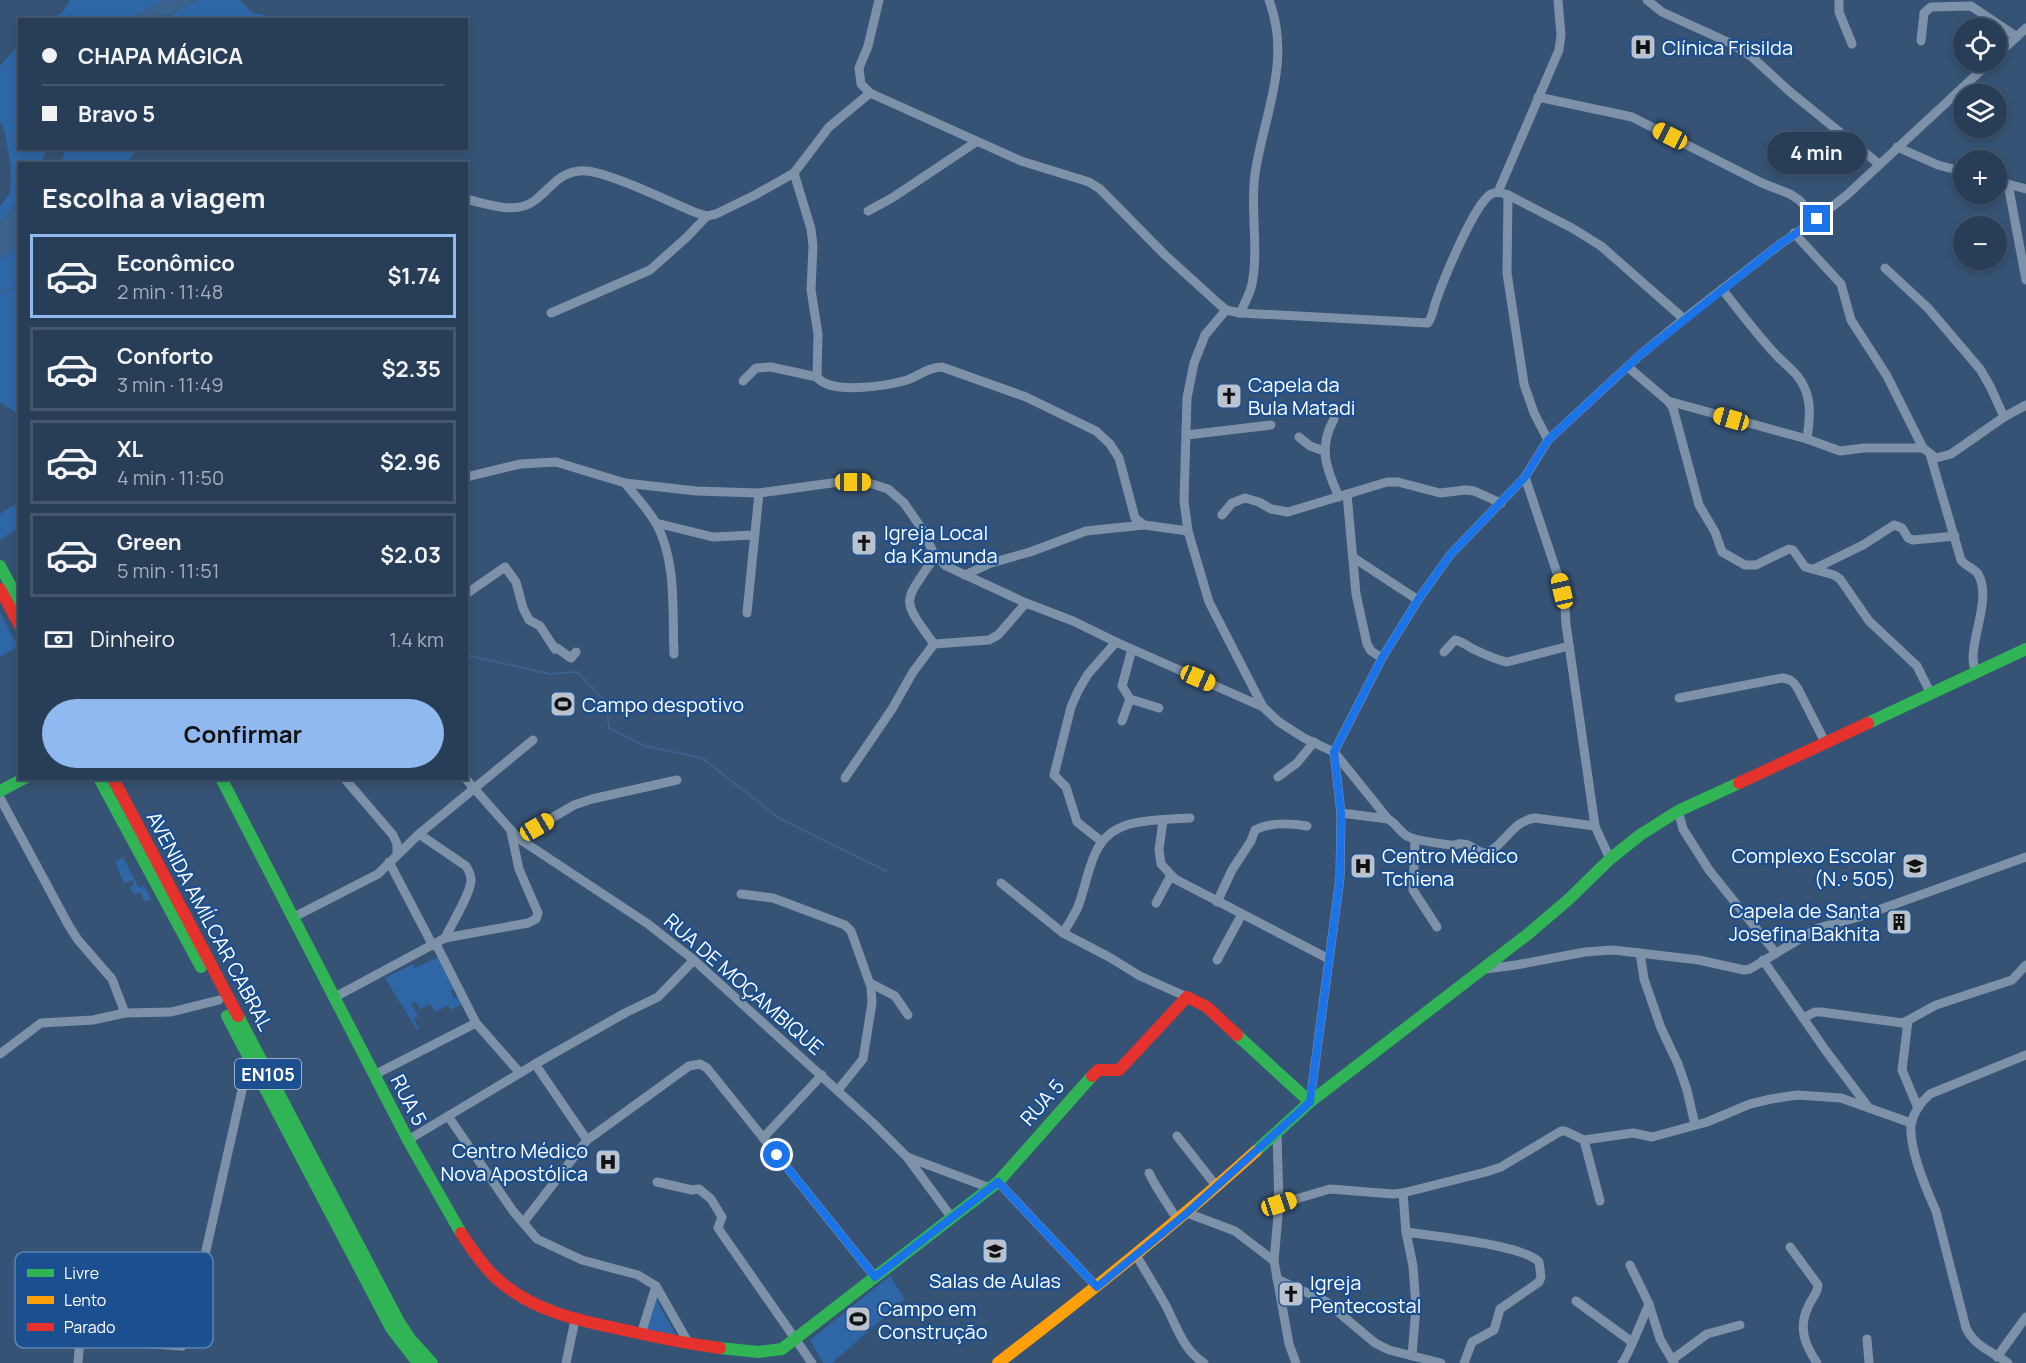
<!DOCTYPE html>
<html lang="pt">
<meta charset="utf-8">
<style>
:root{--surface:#283e57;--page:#30455d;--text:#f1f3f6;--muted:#a5aeba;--line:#44576d;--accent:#90b9f0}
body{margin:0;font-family:Manrope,sans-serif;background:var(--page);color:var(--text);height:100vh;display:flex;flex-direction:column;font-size:22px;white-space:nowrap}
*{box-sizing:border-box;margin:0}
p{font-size:20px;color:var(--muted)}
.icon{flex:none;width:33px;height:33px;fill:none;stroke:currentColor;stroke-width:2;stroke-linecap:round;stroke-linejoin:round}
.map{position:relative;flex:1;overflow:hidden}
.panel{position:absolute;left:18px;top:162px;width:450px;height:618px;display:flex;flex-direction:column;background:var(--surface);border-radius:0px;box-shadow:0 3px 9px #0003,0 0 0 2px var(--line)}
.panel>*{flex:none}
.banner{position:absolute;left:18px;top:18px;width:450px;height:132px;border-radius:0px;box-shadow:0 3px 9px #0003,0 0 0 2px var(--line);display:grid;align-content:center;height:132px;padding:0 24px;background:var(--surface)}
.fabs{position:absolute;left:1953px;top:18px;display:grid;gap:12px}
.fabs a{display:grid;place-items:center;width:54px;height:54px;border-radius:50%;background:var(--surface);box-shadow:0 3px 9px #0003,0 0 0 2px var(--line);font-size:30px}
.end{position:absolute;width:27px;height:27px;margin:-14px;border:8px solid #1a73e8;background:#fff;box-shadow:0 0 0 3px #fff}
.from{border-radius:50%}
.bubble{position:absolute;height:42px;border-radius:21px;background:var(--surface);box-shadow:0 3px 9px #0003,0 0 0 2px var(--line);font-size:20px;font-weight:700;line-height:42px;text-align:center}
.car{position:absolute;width:18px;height:36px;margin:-18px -9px;border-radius:8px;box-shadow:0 0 4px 2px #0007;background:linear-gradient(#f5c518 24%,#345 0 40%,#f5c518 0 76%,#345 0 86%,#f5c518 0)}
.banner b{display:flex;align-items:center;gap:21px;height:57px;font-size:22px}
.banner b+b{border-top:2px solid var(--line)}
.banner i{width:15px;height:15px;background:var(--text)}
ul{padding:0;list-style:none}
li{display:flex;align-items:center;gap:18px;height:84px;margin:0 12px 9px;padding:0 12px;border:3px solid var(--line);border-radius:0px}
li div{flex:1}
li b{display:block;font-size:22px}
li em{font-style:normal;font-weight:700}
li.on{border-color:var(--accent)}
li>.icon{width:54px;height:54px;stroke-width:1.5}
h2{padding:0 24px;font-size:27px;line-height:72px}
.pay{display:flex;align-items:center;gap:15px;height:66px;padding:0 24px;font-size:22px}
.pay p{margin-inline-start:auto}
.action{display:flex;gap:12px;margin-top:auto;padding:12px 24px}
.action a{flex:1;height:69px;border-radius:36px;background:var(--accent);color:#111;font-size:24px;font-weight:700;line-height:69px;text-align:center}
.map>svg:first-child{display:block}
.green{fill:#2f66a5}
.water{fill:#3b618d}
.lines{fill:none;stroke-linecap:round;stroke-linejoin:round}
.stream{stroke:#3b618d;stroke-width:2}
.street{stroke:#7d92a8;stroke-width:9}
.fast{stroke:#30b455;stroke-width:12}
.slow{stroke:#ff9f0a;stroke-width:12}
.jam{stroke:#e5322d;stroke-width:12}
.route{stroke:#1a73e8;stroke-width:8}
.labels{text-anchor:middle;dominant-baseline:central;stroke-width:4.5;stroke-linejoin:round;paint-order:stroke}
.shield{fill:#1b4f8f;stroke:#bbcadd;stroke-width:1.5}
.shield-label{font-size:18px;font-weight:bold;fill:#fff}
.poi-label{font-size:20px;fill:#fff;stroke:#1b4f8f;text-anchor:start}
.street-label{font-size:20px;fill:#fff;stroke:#1b4f8f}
.key{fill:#1b4f8f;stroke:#5f84b1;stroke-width:1.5}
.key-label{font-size:16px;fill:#fff}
</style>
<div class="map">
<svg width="2026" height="1363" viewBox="0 0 2026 1363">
<rect width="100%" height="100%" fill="#365274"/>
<g class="green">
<path d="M70,0H164L130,19L44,20L62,13Z"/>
<path d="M197,0H240L253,13L265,15L262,20H161Z"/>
<path d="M19,44L20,148L47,149L41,163L20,164L19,201L0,223V206L10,193L11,168L5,133L0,121V66Z"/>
<path d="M65,149V148L137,149L130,159L122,163H62Z"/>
<path d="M19,246V415L0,402V259Z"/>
<path d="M19,502V528L0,540V514Z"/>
<path d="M0,612L18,647L0,657Z"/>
<path d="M123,857L139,888L144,886L151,899L145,902L140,892L134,895L130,887L134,885L132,880L124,883L115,862Z"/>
<path d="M438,957L454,989L451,991L454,998L458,996L462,1004L451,1010L448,1005L435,1012L430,1004L420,1009L415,1001L411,1003L418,1016L414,1019L419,1029L417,1030L385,978L413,964L415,968Z"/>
<path d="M890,1276L905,1299L832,1363H823L810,1340Z"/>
<path d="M655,1297L676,1335L646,1331Z"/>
</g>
<g class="water">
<path d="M164,0H197L161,19H130Z"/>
<path d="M19,201V246L0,259V223Z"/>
</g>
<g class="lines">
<g class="stream">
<path d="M0,293L20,285"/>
<path d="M466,655L550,674L577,672L606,702L609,728L645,746L702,758L779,818L886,871"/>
</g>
<g class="street">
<path d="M879,0L868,46L859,68L861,84L870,93L1021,161L1089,182L1100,189L1165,255L1219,304L1226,310L1240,313L1428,323C1433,316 1433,309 1436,301C1443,281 1474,204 1491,194C1497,191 1502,193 1508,195L1572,228L1601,246L1684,319"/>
<path d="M1647,0L1662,12L1730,43L1752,57L1789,91L1879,164"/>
<path d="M1839,0V12L1852,44"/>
<path d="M1921,41L1924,13L1931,7L1971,6L2017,37"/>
<path d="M1996,56L2026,28"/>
<path d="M1538,97L1632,117L1762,183L1790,194L1799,200L1817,219"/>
<path d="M1897,147L1938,165L1964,172"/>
<path d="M794,173L811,229L813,246L811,290L818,334L817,377C830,395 887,386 907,380C920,375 929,367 942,367L1026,397L1096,431L1110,444L1119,458L1135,518L1144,525L1188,531"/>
<path d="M1996,181L2026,189"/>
<path d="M2008,184L2026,280"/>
<path d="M1498,192L1559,50L1561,35L1558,0"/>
<path d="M1508,195L1507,273L1524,384L1534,413L1548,440"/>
<path d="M466,199C487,204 515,215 534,201C551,189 556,174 579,171C603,168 671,203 697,213L707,216L716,214L755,195L794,173L829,127L870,93"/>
<path d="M868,211L892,198L976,142"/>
<path d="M1794,233L1841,284L1851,320L1887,376L1923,448L1936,458L1951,454L2004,417L2026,405"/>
<path d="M1885,268L1928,308L1980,369L1990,386L2004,417"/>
<path d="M1722,289C1740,312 1758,336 1778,357C1788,367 1800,375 1805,389C1812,405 1809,422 1807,439"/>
<path d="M1226,310L1205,335L1194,363L1187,398L1184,501L1188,531L1209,602L1263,707L1279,722L1304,738L1334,752L1388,819"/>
<path d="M551,313L650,270L687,237L707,216"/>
<path d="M1240,313C1244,304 1250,294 1252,284C1259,248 1250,210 1255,174C1264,114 1292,61 1269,0"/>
<path d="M1628,367L1668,401L1673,408L1699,505L1715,532L1722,552L1745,565H1756L1789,549L1793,550L1805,567L1834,575L1840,579L1869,621L1917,666L1930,692"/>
<path d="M743,381L756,368L771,367L817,377"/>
<path d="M1668,401L1807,439L1840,451L1864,448H1923"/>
<path d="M1334,419C1318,447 1326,468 1339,497"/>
<path d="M1187,435L1271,425"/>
<path d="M1299,437L1310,446L1324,451"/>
<path d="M1930,454L1961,560C1965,566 1974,568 1978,574C1994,601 1964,649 1976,671"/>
<path d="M466,477L520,464L556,462L625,483L696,491L759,493L839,482H866L888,489L904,503L922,529L935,556L946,566L1026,603L1073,621L1116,642L1263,707"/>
<path d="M1525,477L1557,573L1565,608L1566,624L1595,826L1610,859"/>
<path d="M625,483C636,497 649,510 657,525C677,564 672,612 674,654"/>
<path d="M1347,494L1356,594L1367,644L1371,651L1382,658"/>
<path d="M1222,515L1232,503L1245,498L1259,502L1271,509L1288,512L1387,482H1398L1440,493L1465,490L1474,491L1501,503"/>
<path d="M656,523L713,537L754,535"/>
<path d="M1354,558L1418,600"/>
<path d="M1814,569L1863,545L1894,525L1902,528L1908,538L1913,540L1955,536"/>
<path d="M965,575L991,563L1030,552L1086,531L1144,525"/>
<path d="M466,594L505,567L516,582L523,608L529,620L540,626L555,649L557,648L571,658L576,652"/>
<path d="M747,613L759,493"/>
<path d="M934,644L989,640L998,635L1026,603"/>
<path d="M934,644C899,596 904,604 935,556"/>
<path d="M1132,649L1122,686L1130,699L1159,708"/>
<path d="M1444,652L1455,640C1462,641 1467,646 1473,649C1484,654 1496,660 1507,662L1569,646"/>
<path d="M1679,698L1782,678C1791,679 1794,682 1798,689L1825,742"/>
<path d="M1122,721L1130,699"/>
<path d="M1278,777L1297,763L1314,742"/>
<path d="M344,778L393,835L397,844V853"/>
<path d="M465,778L518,838L648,924L694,960L873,1123L907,1157L952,1218"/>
<path d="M845,778L892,709L913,672L934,644"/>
<path d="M0,798L69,926L78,940L112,979L125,1013"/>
<path d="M1678,811L1683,829L1709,870L1775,952"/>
<path d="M1341,813L1388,819C1397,824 1400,833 1409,837C1416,840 1446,845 1454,845C1461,844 1456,843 1463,844C1475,844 1479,859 1492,850C1508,839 1514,821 1535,818L1595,826"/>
<path d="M1163,820L1159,850L1161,864L1175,879L1329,959"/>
<path d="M419,834L466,866C469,871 471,875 471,880C471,893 451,925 445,938"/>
<path d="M518,838L574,805L592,799L677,780"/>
<path d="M1415,840L1413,890L1437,927"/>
<path d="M1101,841L1077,822L1066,787L1054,775L1071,707L1078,691L1088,674L1116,642"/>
<path d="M389,862L432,944L438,948L476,1023L520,1073"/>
<path d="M1001,883L1063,933L1109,957L1140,976L1187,997"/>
<path d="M741,894L773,898L845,925L851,931L871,987L872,1003L863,1059L838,1090"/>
<path d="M1217,902L1232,870L1251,841L1255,830C1271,822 1290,823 1307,826"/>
<path d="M1156,903L1171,875"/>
<path d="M292,918L378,874L419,834L533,740"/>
<path d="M1063,933C1068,925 1073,917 1077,909C1091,876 1088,835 1130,824C1149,819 1170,819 1190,818"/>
<path d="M1640,953L1644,979L1661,1028L1678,1064L1687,1090L1695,1125"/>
<path d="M1217,960L1242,914"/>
<path d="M1763,960L1826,1051L1869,1108"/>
<path d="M1485,969L1516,965L1585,952L1613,950L1699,960L1744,970L1750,969L1818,928L1859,917L2026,857"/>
<path d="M870,983L895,996L908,1015"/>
<path d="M335,997L445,938L528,923L536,919L538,913L519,869L511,832"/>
<path d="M1803,1018L1815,1012H1821L1903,1023L1936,1005L2012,980L2026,965"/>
<path d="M1908,1021L1902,1070L1918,1108"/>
<path d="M0,1054L41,1023L93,1020L125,1013L171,1012L219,1000"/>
<path d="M535,1064L587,1140"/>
<path d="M374,1075L476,1023"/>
<path d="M1310,1102L1340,878L1341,813L1334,752L1382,658L1418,600L1450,555L1525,477L1548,440L1640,355L1684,319L1779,245L1817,219L1848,194L1990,62"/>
<path d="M448,1116L513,1211L537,1239L582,1260L638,1275L656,1286L689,1344"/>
<path d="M1277,1133L1279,1204L1274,1261L1289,1344L1296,1363"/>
<path d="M1177,1136L1217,1187"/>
<path d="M763,1138L822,1075"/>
<path d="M408,1140L535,1064L625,1013L658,997L694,960"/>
<path d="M1584,1140L1600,1201"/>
<path d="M907,1157L990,1188"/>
<path d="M1149,1173C1157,1190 1168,1204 1178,1221"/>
<path d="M657,1182L692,1190L699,1189L711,1199L722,1217L718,1228L812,1363"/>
<path d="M998,1182L1097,1287"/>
<path d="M1403,1193L1406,1232L1413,1266L1416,1307L1412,1356"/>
<path d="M1279,1204L1330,1189L1393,1194L1403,1193L1486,1172L1501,1167L1561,1131H1565L1584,1140L1633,1133L1652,1137L1707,1122L1750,1104L1771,1099L1797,1095L1841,1098L1911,1123"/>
<path d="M1187,1213L1235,1231L1274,1261"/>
<path d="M523,1223L587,1140L689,1066L700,1064L707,1068L875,1277"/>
<path d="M1406,1232C1433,1236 1524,1245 1539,1262L1541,1277L1539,1282L1500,1309L1494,1330L1472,1342L1464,1363"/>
<path d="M1790,1247L1818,1285C1818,1293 1811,1299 1808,1307C1798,1328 1805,1345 1817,1363"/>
<path d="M1136,1255C1146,1272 1156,1288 1165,1304C1176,1325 1183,1350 1204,1363"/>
<path d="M1630,1265L1649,1304L1660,1339L1674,1363"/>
<path d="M1277,1279L1325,1301L1375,1343L1389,1350L1441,1363"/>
<path d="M1576,1301L1632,1342"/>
<path d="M641,1334L656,1286"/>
<path d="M1867,1339L1869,1363"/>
<path d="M1997,1357L2026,1317"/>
<path d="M1673,1359L1707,1334L1740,1325"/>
<path d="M78,1363L80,1339L182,1346L200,1277L249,1059"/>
<path d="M566,1363L575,1320"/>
<path d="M1622,1363C1627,1359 1644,1315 1649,1304"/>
<path d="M2008,1363C1992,1351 1975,1347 1966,1328L1936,1211C1926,1189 1909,1150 1911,1125C1913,1113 1921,1102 1930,1094L2026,1055"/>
</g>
<g class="fast">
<path d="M0,566L20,603"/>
<path d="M1868,723L2026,649"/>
<path d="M99,778L201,967"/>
<path d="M221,778L408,1140L461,1233"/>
<path d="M0,791L25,778"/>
<path d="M227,1016L391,1328L418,1363"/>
<path d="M238,1016L399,1322L411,1340L432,1363"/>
<path d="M1237,1035L1310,1102"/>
<path d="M1256,1151L1310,1102L1528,934L1569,899L1610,859L1640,835L1678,811L1739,783"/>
<path d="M720,1348L758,1352L782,1349L998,1182L1092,1076"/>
</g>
<path class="slow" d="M998,1363C1087,1295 1173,1226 1256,1151"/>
<g class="jam">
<path d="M0,589L20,626"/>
<path d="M113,778L238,1016"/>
<path d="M1739,783L1868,723"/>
<path d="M1092,1076L1098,1070H1119L1187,997L1207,1007L1237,1035"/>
<path d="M461,1233C471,1248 481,1264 495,1277C532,1312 580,1321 629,1331C659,1338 689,1344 720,1348"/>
</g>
</g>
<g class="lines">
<path class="route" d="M777,1155L875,1277L998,1182L1097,1287L1187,1213L1310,1102L1340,878L1341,813L1334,752L1382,658L1418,600L1450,555L1525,477L1548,440L1640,355L1779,245L1817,219"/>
</g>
<defs>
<g id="hospital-square" transform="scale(1.35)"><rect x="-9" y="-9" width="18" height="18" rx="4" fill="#b9c2ce" stroke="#1b4f8f"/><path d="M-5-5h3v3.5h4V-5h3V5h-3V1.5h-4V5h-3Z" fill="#111"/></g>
<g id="church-square" transform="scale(1.35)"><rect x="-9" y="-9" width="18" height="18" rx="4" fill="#b9c2ce" stroke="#1b4f8f"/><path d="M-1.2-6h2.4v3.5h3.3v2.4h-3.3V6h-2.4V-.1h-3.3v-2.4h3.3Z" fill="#111"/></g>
<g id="stadium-square" transform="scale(1.35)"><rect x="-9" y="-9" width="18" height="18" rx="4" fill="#b9c2ce" stroke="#1b4f8f"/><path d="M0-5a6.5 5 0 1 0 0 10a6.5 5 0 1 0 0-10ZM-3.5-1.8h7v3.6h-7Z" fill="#111"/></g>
<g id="school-square" transform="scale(1.35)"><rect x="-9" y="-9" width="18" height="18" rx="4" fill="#b9c2ce" stroke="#1b4f8f"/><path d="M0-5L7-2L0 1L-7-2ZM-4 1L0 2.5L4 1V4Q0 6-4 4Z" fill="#111"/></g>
<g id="building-square" transform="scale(1.35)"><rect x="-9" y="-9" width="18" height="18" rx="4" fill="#b9c2ce" stroke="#1b4f8f"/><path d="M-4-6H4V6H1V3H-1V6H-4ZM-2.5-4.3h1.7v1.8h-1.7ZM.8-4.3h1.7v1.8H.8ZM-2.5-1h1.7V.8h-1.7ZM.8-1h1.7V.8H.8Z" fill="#111"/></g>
</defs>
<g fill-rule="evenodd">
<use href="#hospital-square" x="1643" y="47"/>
<use href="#church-square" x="1229" y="396"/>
<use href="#church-square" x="864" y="543"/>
<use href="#stadium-square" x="563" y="704"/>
<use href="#hospital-square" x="1363" y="866"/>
<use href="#school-square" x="1915" y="866"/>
<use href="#building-square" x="1899" y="922"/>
<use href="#hospital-square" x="608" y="1162"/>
<use href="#school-square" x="995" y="1251"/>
<use href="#church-square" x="1291" y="1294"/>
<use href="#stadium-square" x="858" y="1319"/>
</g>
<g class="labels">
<rect class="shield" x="235" y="1059" width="66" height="30" rx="4.5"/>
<g class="shield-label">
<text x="268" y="1074">EN105</text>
</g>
<g class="poi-label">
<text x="1662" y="47">Clínica Frisilda</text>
<text x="1248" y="384">Capela da<tspan x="1248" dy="23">Bula Matadi</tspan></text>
<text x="884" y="532">Igreja Local<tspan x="884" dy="23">da Kamunda</tspan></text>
<text x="582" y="704">Campo despotivo</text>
<text x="1382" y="855">Centro Médico<tspan x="1382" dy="23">Tchiena</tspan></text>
<text x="1896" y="855" text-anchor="end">Complexo Escolar<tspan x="1896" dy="23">(N.º 505)</tspan></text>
<text x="1880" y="910" text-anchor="end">Capela de Santa<tspan x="1880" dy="23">Josefina Bakhita</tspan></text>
<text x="588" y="1150" text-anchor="end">Centro Médico<tspan x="588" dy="23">Nova Apostólica</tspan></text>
<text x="995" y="1280" text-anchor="middle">Salas de Aulas</text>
<text x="1310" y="1282">Igreja<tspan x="1310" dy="23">Pentecostal</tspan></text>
<text x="878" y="1308">Campo em<tspan x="878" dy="23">Construção</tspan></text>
</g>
<g class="street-label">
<text transform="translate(210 921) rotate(62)">AVENIDA AMÍLCAR CABRAL</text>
<text transform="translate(744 984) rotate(41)">RUA DE MOÇAMBIQUE</text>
<text transform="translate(409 1100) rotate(63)">RUA 5</text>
<text transform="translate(1042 1102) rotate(-48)">RUA 5</text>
</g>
</g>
<rect x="15" y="1252" width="198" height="96" rx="9" class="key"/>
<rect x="27" y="1269" width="27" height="8" fill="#30b455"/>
<rect x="27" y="1296" width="27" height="8" fill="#ff9f0a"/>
<rect x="27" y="1323" width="27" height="8" fill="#e5322d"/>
<g class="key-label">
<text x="64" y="1279">Livre</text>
<text x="64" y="1306">Lento</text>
<text x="64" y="1333">Parado</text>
</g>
</svg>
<div class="fabs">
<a><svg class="icon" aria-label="locate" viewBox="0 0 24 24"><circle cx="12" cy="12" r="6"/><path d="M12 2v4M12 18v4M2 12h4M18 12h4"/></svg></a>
<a><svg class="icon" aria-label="layers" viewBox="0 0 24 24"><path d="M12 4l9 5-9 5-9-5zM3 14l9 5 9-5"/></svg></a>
<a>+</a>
<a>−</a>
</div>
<i class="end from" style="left:777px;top:1155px"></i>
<i class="end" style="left:1817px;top:219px"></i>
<div class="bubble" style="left:1767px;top:132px;width:99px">4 min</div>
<i class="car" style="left:1670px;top:136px;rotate:297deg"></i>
<i class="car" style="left:1731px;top:419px;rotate:286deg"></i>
<i class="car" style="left:853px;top:482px;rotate:90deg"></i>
<i class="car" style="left:1562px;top:591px;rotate:347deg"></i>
<i class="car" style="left:1198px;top:678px;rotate:114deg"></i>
<i class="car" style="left:537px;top:827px;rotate:60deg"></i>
<i class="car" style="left:1279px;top:1204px;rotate:72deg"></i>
<div class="banner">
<b><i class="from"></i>CHAPA MÁGICA</b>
<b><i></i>Bravo 5</b>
</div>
<section class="panel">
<h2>Escolha a viagem</h2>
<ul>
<li class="on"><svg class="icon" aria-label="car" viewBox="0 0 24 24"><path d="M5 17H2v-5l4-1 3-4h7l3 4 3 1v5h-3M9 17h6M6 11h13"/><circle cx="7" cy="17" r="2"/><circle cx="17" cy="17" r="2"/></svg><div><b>Econômico</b><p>2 min · 11:48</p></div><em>$1.74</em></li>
<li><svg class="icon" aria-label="car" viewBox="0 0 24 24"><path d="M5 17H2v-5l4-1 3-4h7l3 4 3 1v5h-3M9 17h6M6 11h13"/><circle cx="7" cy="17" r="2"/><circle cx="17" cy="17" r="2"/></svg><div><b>Conforto</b><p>3 min · 11:49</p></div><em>$2.35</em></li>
<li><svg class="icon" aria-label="car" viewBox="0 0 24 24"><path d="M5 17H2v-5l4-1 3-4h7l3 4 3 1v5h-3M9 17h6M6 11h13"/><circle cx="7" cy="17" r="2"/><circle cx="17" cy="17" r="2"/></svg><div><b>XL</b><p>4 min · 11:50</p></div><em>$2.96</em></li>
<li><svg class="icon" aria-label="car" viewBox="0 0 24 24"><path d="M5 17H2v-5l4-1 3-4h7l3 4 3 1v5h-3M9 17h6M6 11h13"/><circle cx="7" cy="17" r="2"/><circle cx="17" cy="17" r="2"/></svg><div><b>Green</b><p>5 min · 11:51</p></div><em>$2.03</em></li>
</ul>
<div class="pay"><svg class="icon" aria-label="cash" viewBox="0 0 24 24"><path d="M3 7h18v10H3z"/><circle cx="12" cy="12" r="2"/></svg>Dinheiro<p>1.4 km</p></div>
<div class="action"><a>Confirmar</a></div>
</section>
</div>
